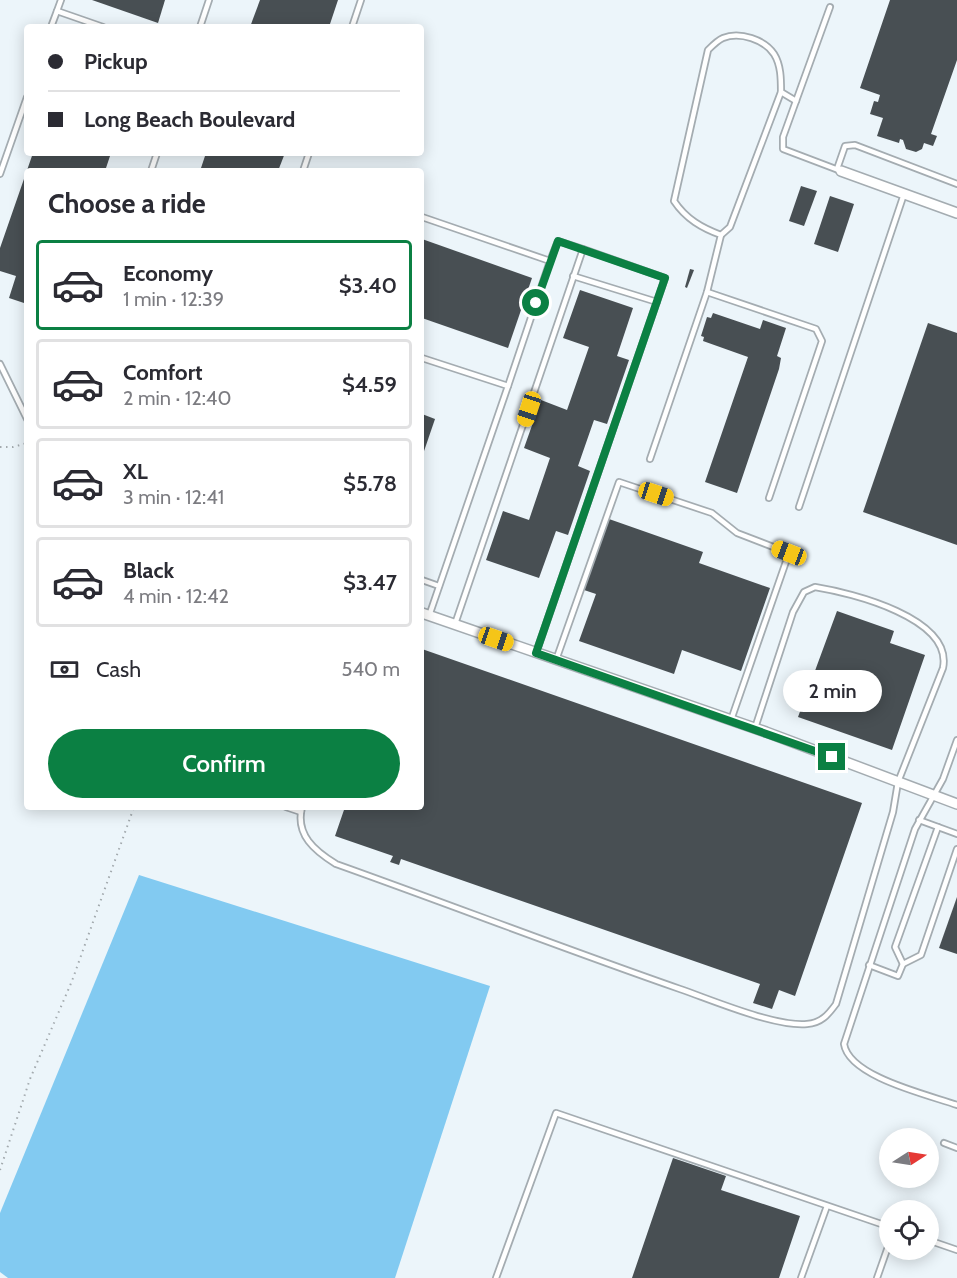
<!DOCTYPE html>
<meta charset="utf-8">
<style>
:root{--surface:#fff;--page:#f7f7f7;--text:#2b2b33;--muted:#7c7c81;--line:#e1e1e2;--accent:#0b8043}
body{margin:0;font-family:Cabin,sans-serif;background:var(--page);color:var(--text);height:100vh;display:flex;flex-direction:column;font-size:22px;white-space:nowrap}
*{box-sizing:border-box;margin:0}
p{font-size:20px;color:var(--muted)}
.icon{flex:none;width:33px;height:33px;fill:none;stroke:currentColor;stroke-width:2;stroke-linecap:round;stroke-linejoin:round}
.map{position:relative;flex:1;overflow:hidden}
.details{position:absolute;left:24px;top:168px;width:400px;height:642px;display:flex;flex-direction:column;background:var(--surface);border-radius:6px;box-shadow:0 3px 15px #0003}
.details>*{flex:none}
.hud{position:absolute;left:24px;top:24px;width:400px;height:132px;border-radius:6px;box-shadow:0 3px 15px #0003;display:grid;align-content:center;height:132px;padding:0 24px;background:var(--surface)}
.needle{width:39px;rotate:78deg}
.fabs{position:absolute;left:879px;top:1128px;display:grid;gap:12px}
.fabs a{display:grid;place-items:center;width:60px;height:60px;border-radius:50%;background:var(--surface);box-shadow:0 3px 15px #0003;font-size:30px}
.end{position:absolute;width:27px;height:27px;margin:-14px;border:8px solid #0b8043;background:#fff;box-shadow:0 0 0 3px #fff}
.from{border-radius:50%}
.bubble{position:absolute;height:42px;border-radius:21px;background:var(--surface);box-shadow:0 3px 15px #0003;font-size:20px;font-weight:600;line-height:42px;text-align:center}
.car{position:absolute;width:18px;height:36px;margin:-18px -9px;border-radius:8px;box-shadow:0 0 4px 2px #0007;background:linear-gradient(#f5c518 24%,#345 0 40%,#f5c518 0 76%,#345 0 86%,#f5c518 0)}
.hud b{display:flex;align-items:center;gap:21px;height:57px;font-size:22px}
.hud b+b{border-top:2px solid var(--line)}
.hud i{width:15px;height:15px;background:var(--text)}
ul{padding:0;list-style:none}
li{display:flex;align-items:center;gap:18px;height:90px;margin:0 12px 9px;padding:0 12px;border:3px solid var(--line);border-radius:6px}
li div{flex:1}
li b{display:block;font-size:22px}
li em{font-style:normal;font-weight:600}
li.selected{border-color:var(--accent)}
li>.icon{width:54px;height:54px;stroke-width:1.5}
h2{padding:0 24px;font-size:27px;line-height:72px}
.pay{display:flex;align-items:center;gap:15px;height:66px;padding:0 24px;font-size:22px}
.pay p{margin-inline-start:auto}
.cta{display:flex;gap:12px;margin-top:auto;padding:12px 24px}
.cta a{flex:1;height:69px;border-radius:36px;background:var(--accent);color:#fff;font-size:24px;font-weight:600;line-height:69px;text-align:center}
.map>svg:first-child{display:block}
.green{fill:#82caf1}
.building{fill:#484f53}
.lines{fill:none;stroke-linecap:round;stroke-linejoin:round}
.service-casing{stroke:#a4acb1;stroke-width:8}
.minor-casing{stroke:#a4acb1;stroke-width:12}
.path{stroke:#a3aaae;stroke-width:2;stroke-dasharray:1.5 4.5;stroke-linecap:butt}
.service{stroke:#fff;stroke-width:4.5}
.minor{stroke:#fff;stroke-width:9}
.route{stroke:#0b8043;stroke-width:8}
</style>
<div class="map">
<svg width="957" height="1278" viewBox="0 0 957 1278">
<rect width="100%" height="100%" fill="#ecf5fa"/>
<path class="green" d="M139,875L490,986L395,1278H8L0,1272V1213Z"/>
<g class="building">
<path d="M92,0H165L158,23Z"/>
<path d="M260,0H338L329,27H250Z"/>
<path d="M890,0H957V60L931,134L937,136L933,146L924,143L922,149L916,152L906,149L903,140L900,139L899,143L877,136L883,118L870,114L874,101L878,102L880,95L860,88Z"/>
<path d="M33,153H111L105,171H27V304L9,298L16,276L0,271V248Z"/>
<path d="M206,153H285L278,171H200Z"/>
<path d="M801,186L817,191L804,226L789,221Z"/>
<path d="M830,196L854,204L838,252L814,244Z"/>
<path d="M422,239L532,278L508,348L422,318Z"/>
<path d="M690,269L694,270L687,288L685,287Z"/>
<path d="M580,290L633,308L617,356L629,360L607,424L594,420L578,466L590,471L568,535L556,531L539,578L486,560L503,511L529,520L550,458L524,448L541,400L567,410L589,347L563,338Z"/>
<path d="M713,313L760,329L763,320L786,328L777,356L781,358L779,369L737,493L705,482L748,357L703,341L704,337L701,336L707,317L711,318Z"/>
<path d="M928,323L957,333V545L863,512Z"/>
<path d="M422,414L435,419L422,457Z"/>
<path d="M609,519L703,552L699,563L770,588L741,671L682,650L674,674L579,641L596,594L584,590Z"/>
<path d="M837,611L894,631L890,643L925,655L892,750L798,717Z"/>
<path d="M422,649L862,803L795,996L779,990L772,1009L753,1003L760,984L401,859L399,865L390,862L393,856L335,836L345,807H422Z"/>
<path d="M957,897V954L939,948Z"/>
<path d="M673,1158L726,1176L721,1190L800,1216L779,1278H632Z"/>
</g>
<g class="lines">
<g class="service-casing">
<g id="service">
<path d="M830,7L783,137V149L841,171"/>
<path d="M57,11L61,0"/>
<path d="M51,27L57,11L103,27"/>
<path d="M200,27L209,0"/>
<path d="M352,27L361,0"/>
<path d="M837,169L845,146L855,145L957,184"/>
<path d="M151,171L157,153"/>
<path d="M303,171L309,153"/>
<path d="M0,174L27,97"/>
<path d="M422,217L550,261L508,386"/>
<path d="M721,235L730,227L781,92"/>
<path d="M550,261L558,241L583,249"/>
<path d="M573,276L657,302"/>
<path d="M707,292L816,329L822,341L769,498"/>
<path d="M422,358L508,386L429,616"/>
<path d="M0,364L27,419"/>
<path d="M650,459L707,292L721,235C702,228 686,219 674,201L708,50C712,46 718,40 723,38C740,31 765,40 774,54C781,65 781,79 781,92L796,101"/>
<path d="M799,507L904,194"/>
<path d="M422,580L439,586"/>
<path d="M455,624L583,249L665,278L536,653"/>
<path d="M556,660L619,482L712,513L737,533L789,553L731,720"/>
<path d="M957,740L943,779L915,829L844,1044C849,1077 929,1095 957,1105"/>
<path d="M286,807L301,812"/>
<path d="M302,807C295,835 315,851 336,864C451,905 565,949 680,989C712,1000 775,1027 807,1024C821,1023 828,1015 836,1004L893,812L898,782L943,668C953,618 852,593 815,587L804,592L793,612L755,728"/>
<path d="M919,820L957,834"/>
<path d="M903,964L895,947L938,827"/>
<path d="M869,965L898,976L903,964L921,955L957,849"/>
<path d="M944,1143L957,1148"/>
<path d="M928,1240L957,1250"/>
<path d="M496,1278L556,1113L890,1227"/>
<path d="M801,1278L827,1206"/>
<path d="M877,1278L890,1241"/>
</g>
</g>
<g class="minor-casing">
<g id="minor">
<path d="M841,171L957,213"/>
<path d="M422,613L766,732L957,804"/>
</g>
</g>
<g class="path">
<path d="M0,447H13L27,443"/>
<path d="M0,1170L30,1079L72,981L134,807"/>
</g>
<use href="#service" class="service"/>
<use href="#minor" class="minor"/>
</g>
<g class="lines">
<path class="route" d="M536,303L558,241L665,278L536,653L832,757"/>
</g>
</svg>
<div class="fabs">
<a><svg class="needle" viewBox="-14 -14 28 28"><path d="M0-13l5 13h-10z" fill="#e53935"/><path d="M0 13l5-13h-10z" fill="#7c7c81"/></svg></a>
<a><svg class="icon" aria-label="locate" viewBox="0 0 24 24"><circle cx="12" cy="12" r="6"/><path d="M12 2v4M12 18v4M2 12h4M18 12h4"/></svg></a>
</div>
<i class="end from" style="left:536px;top:303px"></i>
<i class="end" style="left:832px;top:757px"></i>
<div class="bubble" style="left:783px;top:670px;width:99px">2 min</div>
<i class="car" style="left:529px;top:409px;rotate:198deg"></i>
<i class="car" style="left:656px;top:494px;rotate:108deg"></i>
<i class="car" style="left:789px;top:553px;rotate:291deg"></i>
<i class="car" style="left:496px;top:639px;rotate:109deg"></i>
<div class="hud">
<b><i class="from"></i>Pickup</b>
<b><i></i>Long Beach Boulevard</b>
</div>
<section class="details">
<h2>Choose a ride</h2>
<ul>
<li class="selected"><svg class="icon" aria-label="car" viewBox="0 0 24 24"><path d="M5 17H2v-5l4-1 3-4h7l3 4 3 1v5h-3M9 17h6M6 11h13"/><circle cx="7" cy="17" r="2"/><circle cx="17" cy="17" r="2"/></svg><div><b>Economy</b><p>1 min · 12:39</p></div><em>$3.40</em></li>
<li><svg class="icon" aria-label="car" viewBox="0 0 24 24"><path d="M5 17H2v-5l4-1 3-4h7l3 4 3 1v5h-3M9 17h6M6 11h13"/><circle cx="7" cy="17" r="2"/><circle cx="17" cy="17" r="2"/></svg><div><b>Comfort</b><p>2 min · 12:40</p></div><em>$4.59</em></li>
<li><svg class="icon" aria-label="car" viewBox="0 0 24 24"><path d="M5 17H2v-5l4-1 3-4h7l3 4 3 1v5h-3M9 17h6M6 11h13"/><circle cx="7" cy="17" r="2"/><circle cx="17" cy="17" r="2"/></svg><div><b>XL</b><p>3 min · 12:41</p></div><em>$5.78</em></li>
<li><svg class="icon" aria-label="car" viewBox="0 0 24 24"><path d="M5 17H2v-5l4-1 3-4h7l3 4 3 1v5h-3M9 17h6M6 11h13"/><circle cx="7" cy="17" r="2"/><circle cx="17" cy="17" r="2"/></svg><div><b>Black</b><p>4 min · 12:42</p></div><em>$3.47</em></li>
</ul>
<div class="pay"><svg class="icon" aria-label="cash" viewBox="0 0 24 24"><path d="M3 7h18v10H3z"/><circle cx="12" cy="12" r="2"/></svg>Cash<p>540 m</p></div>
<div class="cta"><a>Confirm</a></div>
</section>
</div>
